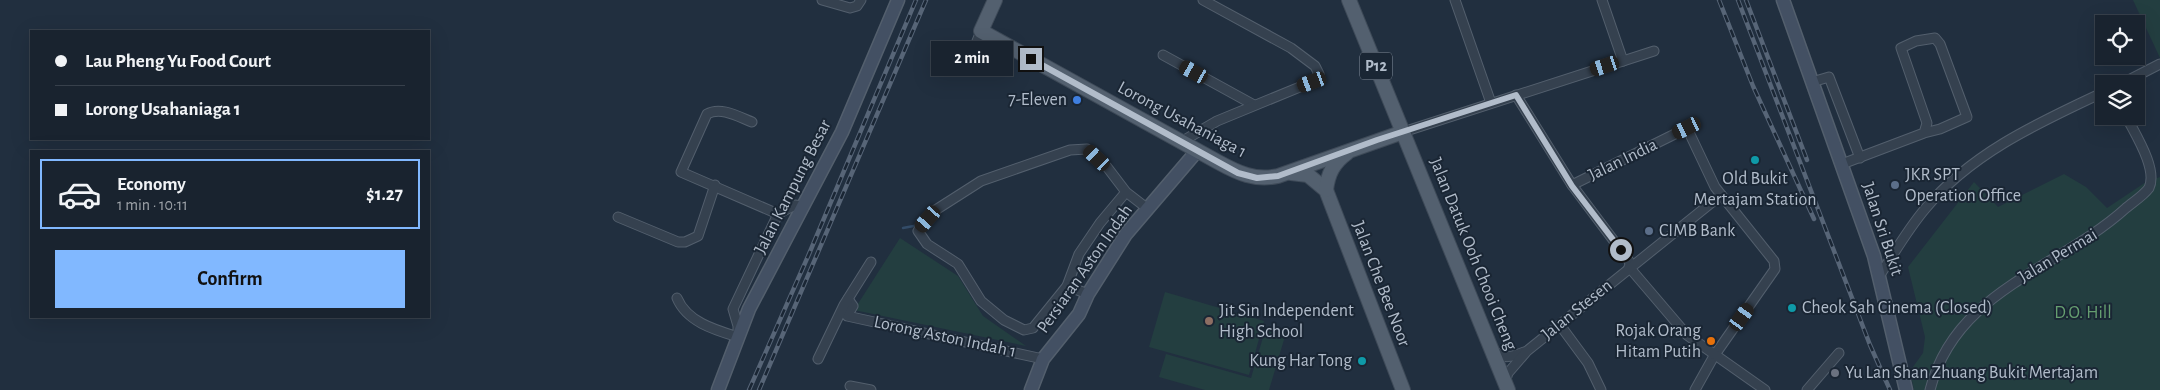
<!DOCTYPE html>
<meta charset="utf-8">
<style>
:root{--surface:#19232f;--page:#262f3b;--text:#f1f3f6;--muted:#9fa4aa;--line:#37404b;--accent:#81b8ff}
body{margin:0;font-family:"Alegreya Sans",sans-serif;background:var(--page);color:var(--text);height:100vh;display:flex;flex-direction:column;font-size:19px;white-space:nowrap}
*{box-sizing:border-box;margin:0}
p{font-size:16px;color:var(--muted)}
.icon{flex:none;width:28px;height:28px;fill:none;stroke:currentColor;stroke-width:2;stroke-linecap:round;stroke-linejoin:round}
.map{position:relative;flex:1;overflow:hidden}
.panel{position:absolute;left:30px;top:150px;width:400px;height:168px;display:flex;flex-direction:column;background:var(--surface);border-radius:0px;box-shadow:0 5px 20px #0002,0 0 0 1px var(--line)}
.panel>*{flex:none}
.hud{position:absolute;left:30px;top:30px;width:400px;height:110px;border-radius:0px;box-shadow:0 5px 20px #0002,0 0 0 1px var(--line);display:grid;align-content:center;height:110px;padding:0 25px;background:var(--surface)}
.controls{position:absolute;left:2095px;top:15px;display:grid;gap:10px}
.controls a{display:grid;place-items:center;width:50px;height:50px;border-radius:0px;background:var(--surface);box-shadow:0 5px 20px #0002,0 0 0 1px var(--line);font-size:25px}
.end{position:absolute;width:22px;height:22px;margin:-11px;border:6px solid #b1bcca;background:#111;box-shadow:0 0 0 2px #111}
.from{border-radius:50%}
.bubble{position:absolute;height:35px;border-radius:0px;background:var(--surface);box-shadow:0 5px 20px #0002,0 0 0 1px var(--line);font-size:16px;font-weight:700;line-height:35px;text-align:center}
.car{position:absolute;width:15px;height:30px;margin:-15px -8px;border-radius:6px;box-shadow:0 0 4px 1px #0007;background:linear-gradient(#222 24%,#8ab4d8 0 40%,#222 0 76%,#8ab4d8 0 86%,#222 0)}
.hud b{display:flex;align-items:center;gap:18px;height:48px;font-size:19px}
.hud b+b{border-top:1px solid var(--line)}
.hud i{width:12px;height:12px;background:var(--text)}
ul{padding:9px 0 0;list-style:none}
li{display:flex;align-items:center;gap:15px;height:70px;margin:0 10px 8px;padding:0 15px;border:2px solid var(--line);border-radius:0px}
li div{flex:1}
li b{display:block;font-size:19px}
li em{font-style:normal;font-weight:700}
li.selected{border-color:var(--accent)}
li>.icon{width:45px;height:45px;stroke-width:1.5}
.action{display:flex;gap:10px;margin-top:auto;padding:10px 25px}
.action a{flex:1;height:58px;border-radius:0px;background:var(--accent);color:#111;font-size:20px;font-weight:700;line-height:58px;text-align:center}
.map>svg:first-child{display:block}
.green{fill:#233e40}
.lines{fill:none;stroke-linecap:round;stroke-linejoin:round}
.stream{stroke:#334c68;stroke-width:2.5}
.street-casing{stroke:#535f6d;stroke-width:11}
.secondary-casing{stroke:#535f6d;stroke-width:15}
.primary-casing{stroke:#3e4a58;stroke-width:16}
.street{stroke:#35414f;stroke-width:9}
.secondary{stroke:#435063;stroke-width:12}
.primary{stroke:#53606f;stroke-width:14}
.rail-casing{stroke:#576577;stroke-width:4.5}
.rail{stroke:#1a2634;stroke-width:2.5;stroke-dasharray:8;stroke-linecap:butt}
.route{stroke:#b1bcca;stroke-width:6}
.shop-dot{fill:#3f7fe0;stroke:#1a2634;stroke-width:2}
.culture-dot{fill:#0f9aa8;stroke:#1a2634;stroke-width:2}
.service-dot{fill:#5c6f8a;stroke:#1a2634;stroke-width:2}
.education-dot{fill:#8d6e63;stroke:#1a2634;stroke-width:2}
.food-dot{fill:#e8710a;stroke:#1a2634;stroke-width:2}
.worship-dot{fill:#6b7280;stroke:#1a2634;stroke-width:2}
.labels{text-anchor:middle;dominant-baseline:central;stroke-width:4;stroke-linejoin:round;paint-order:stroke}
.shield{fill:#1a2634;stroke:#848f9d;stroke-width:1}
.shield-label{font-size:16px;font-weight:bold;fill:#b1bcca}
.poi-label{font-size:18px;fill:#b1bcca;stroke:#1a2634;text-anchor:start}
.street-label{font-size:18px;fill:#b1bcca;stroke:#1a2634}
.park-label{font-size:18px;fill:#659e70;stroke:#1a2634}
</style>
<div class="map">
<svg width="2160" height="390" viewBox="0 0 2160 390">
<rect width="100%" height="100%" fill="#212f3f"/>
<g class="green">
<path d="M2133,0H2160V58Z"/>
<path d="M2064,174L2086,187L2107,208L2146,182L2160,177V390H1914L1910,371L1923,353L1925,337L1908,267L1974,182L1998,207Z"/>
<path d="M900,238L958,276L983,316L1026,346L854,310Z"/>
<path d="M1165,292L1264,321L1249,375L1149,347Z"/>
<path d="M1266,327L1286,333L1269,390H1205L1159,377L1166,354L1251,378Z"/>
</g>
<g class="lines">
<path class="stream" d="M903,228L919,225"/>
<g class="street-casing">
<g id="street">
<path d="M822,0L850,8L857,6L861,0"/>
<path d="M1455,0L1491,103"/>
<path d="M1602,0L1623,61"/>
<path d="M1163,55L1254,105"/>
<path d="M968,64L981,31"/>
<path d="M1812,82L1829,77L1860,158"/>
<path d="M2121,84L2160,64"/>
<path d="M1516,95L1572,185L1632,265"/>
<path d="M752,122C739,117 721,106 707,114L681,172L778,214L795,205L803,206"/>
<path d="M1403,132L1654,51"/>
<path d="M1181,142L1217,121L1312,82L1319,74L1315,66L1291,48L1203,0"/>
<path d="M1842,164L1924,133L1927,123L1901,48L1916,41L1935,38L1940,44L1967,117L1940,129L1924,133"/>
<path d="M1572,185L1687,128L1715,187L1774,261L1775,269L1714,356L1695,390"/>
<path d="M1126,192L1100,223L1079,254L1067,286L1033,328L1024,330L1004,320L981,301L958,264L927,244L918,231L934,211L981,181L1070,150L1087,149L1107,167L1126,192L1148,209"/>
<path d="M618,217L678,242H685L698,236L715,185"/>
<path d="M1629,267L1687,335L1765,390"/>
<path d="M1880,275C1894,253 1908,229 1925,209C1971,153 2040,122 2104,92"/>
<path d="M1067,286L1088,294"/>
<path d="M677,298C687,322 715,330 738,337V326L733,309L778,214"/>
<path d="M848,299L853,306L847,316L1043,359"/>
<path d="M1560,325L1588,363L1601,390"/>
<path d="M1493,350C1503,360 1512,357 1524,352"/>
<path d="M818,359L844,305L871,262"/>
<path d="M1505,382L1508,373L1527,351L1721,195"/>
<path d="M850,386L871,390"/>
<path d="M1807,390L1839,353"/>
<path d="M1930,390C1955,290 2059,269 2126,208C2133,202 2143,196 2149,188C2158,169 2135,134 2126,116"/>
</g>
</g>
<g class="secondary-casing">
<g id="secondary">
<path d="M1783,0L1874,256L1906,390"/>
<path d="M718,390L749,309L842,132L898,0"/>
<path d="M1031,390L1043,359L1079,314L1088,294L1126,234L1197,151"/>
</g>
</g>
<g class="primary-casing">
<g id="primary">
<path d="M995,0L981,31L1218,162C1238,173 1255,181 1278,176L1403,132"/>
<path d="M1349,0L1508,390"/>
<path d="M1291,173L1308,175L1326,190L1403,390"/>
<path d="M1326,190C1328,174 1333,163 1347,153"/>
</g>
</g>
<use href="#street" class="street"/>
<use href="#secondary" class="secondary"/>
<use href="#primary" class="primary"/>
<g class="rail-casing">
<g id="rail">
<path d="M1719,0L1753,86L1814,219"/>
<path d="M1738,0L1870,345L1890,390"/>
<path d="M1746,0L1807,160"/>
<path d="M749,390L809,254L916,0"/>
<path d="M759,390L926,0"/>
</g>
</g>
<use href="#rail" class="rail"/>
</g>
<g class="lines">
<path class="route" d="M1031,59L1238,173L1257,178L1278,176L1377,140L1516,95L1572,186L1621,250"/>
</g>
<circle class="shop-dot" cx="1077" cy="100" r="5"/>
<g class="culture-dot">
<circle cx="1755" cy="160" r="5"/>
<circle cx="1792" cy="308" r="5"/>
<circle cx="1362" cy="361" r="5"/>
</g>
<g class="service-dot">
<circle cx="1895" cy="185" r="5"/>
<circle cx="1649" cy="231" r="5"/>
</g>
<circle class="education-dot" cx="1209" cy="321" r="5"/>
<circle class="food-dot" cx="1711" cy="341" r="5"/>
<circle class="worship-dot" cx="1835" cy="373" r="5"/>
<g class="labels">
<rect class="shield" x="1360" y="52.5" width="32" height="27" rx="4"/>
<g class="shield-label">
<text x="1376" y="66">P12</text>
</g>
<g class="poi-label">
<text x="1067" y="100" text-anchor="end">7-Eleven</text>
<text x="1905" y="175">JKR SPT<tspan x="1905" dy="21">Operation Office</tspan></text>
<text x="1755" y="179" text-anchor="middle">Old Bukit<tspan x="1755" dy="21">Mertajam Station</tspan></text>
<text x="1659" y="231">CIMB Bank</text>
<text x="1802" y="308">Cheok Sah Cinema (Closed)</text>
<text x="1219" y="311">Jit Sin Independent<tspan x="1219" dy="21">High School</tspan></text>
<text x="1701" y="331" text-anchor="end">Rojak Orang<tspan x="1701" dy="21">Hitam Putih</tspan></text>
<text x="1352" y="361" text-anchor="end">Kung Har Tong</text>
<text x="1845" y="373">Yu Lan Shan Zhuang Bukit Mertajam</text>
</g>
<g class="street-label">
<text transform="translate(1182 120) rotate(28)">Lorong Usahaniaga 1</text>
<text transform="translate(1623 160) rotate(-26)">Jalan India</text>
<text transform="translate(793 187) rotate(-63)">Jalan Kampung Besar</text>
<text transform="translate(1882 229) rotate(72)">Jalan Sri Bukit</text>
<text transform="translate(1473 254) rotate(68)">Jalan Datuk Ooh Chooi Cheng</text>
<text transform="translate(2058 256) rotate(-31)">Jalan Permai</text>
<text transform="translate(1085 269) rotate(-55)">Persiaran Aston Indah</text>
<text transform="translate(1381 284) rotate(69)">Jalan Che Bee Noor</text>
<text transform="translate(1577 310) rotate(-39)">Jalan Stesen</text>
<text transform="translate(945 337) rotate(12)">Lorong Aston Indah 1</text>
</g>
<g class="park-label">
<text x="2083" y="313">D.O. Hill</text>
</g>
</g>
</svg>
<div class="controls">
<a><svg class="icon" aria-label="locate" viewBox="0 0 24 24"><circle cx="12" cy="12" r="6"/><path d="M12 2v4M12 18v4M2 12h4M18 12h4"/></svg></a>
<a><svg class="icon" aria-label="layers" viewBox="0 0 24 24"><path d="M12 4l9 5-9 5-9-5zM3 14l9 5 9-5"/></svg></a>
</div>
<i class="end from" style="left:1621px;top:250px"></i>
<i class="end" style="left:1031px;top:59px"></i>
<div class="bubble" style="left:931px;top:41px;width:82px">2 min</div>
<i class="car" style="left:1605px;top:66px;rotate:252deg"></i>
<i class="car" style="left:1194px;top:72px;rotate:299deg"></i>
<i class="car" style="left:1312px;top:82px;rotate:250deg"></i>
<i class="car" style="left:1687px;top:128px;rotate:244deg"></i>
<i class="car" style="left:1097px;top:158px;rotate:313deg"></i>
<i class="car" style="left:928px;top:219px;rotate:221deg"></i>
<i class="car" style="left:1742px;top:317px;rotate:36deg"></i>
<div class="hud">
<b><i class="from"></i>Lau Pheng Yu Food Court</b>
<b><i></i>Lorong Usahaniaga 1</b>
</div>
<section class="panel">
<ul>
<li class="selected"><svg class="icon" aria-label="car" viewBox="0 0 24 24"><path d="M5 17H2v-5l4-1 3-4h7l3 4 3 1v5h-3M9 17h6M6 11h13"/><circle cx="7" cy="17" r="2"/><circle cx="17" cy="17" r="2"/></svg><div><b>Economy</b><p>1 min · 10:11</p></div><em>$1.27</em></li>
</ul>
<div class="action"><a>Confirm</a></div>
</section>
</div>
